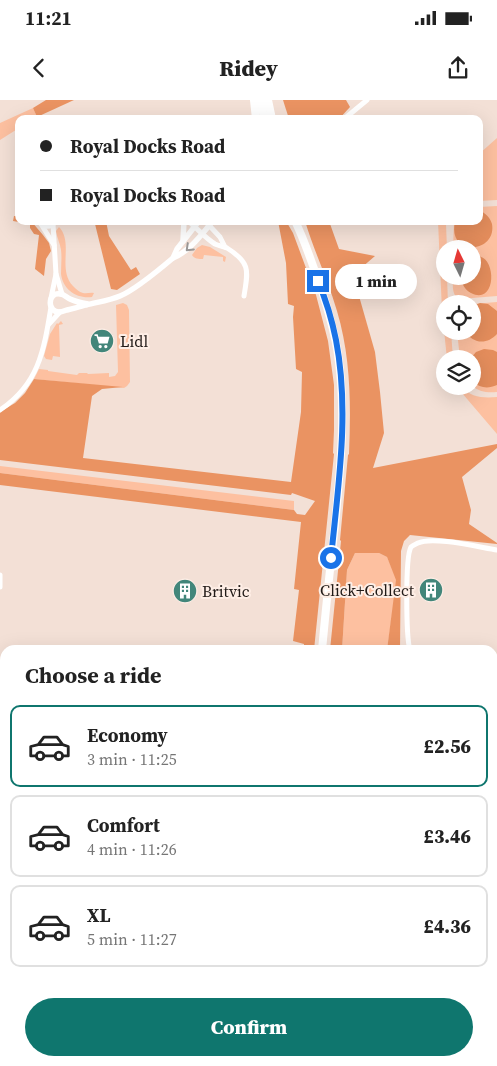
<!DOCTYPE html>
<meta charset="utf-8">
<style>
:root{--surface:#fff;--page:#f6f6f6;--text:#222;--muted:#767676;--line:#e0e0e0;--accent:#0f766e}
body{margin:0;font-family:"Source Serif 4",serif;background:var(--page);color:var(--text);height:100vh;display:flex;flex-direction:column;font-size:19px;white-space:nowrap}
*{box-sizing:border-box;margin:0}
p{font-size:16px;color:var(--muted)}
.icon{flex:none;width:28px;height:28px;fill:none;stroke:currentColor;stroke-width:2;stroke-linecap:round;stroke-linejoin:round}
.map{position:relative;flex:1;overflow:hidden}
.sheet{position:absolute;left:0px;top:545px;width:498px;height:421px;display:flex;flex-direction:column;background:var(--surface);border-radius:15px 15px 0 0;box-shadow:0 5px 20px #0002}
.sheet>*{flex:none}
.top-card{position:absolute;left:15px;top:15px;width:468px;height:110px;border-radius:10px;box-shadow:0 5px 20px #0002;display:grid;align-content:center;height:110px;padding:0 25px;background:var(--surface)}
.needle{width:32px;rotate:355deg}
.tools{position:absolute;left:436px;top:140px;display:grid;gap:10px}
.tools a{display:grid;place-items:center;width:45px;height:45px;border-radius:50%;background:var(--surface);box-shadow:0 5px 20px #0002;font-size:25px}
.end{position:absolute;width:22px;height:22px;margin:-11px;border:6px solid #1a73e8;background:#fff;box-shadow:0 0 0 2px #fff}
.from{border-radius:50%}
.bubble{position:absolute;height:35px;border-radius:18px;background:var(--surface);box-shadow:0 5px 20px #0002;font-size:16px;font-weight:800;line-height:35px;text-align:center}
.top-card b{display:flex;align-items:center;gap:18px;height:48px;font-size:19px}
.top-card b+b{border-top:1px solid var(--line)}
.top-card i{width:12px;height:12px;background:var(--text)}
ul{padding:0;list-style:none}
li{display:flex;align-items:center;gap:15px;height:82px;margin:0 10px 8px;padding:0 15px;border:2px solid var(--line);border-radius:10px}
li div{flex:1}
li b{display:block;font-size:19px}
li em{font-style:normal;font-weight:800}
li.active{border-color:var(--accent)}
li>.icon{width:45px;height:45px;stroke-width:1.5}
h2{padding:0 25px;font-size:22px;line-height:60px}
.primary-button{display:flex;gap:10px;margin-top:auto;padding:10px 25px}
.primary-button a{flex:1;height:58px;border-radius:30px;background:var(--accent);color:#fff;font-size:20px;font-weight:800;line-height:58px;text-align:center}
.status{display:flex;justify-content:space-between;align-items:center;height:35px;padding:0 25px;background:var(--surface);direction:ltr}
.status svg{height:14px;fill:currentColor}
header{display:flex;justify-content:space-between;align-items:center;height:65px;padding:0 25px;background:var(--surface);font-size:22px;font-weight:800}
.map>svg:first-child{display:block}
.green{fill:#fdc0a0}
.forest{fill:#ea9362}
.water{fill:#e48d5c}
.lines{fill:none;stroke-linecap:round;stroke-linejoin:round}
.minor{stroke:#fff;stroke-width:5}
.tertiary{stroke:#fff;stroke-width:5.5}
.trunk{stroke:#fff;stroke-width:8}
.tram{stroke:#5a504b;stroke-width:1}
.oneway{stroke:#9b9897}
.route{stroke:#1a73e8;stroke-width:6}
.labels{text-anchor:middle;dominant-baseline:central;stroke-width:4;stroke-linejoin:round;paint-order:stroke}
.poi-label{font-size:16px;fill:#211a17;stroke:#feeee6;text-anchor:start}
</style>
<div class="status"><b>11:21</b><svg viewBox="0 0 49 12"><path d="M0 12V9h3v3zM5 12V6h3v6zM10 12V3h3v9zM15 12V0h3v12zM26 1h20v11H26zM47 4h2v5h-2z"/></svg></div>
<header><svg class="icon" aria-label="back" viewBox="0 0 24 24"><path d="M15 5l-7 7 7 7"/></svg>Ridey<svg class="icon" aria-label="share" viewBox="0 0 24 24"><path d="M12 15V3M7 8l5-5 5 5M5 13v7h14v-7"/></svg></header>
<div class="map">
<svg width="497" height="966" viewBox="0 0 497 966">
<rect width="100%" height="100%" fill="#f3e0d6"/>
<g class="green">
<path d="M33,8L37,17L35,19H19V28L0,40V23Z"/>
<path d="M497,38V100L479,101V54Z"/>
<path d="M497,106V196L460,199C451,196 453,185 453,176H472V149H453L454,121H479V107Z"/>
<path d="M438,121H447L446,124L447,149H445V176H447L448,204H445V231H451L453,259H447L442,211Z"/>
<path d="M59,127C74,143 57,169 73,186C76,189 79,192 83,193C87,194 90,192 94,193L92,197C77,199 63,190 61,174C61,166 62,158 61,150C60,143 57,138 56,131Z"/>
<path d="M202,145L210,147L226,157L225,162L223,161V157L204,155L203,159C199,159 194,159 192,155L197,148Z"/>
<path d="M497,202V292C487,293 480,292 472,286V259H460L457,231H472L473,204Z"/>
<path d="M123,203L127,205L129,210L130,282L127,286L124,288L34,279L39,269L48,270V271L77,275L79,273H87L88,274L109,273V277L115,276L118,272L116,205Z"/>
<path d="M61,221L63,224L59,225L60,257L53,256L52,260L46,259L44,256L50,234L57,223L58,224Z"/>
<path d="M456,286H462C470,298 484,298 497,297V334Z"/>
<path d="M0,366L294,401V410L0,373Z"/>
<path d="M355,453H379L387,457L397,480L387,550H342L347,470Z"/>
<path d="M497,724V782L493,783V726Z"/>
</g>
<g class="forest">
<path d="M46,0H74L37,17L33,8Z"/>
<path d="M283,0H346L350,7L339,19H289Z"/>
<path d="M18,113L19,121H31L43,135L49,143L51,151L46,159L44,176L35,169L39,135L34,134L30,128V124L13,121L14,116H17Z"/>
<path d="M85,121H106L109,136L131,170L136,167L140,174L117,190L111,189L95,124Z"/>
<path d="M278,121H286L293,133L316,195L328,241L334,285V330L333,353L334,354L314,550H304V544L293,541L299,490L294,489L301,422L0,385V373L294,410L297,414L305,415L315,401L292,393L291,395L0,360V312L15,303L25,293L34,279L123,287L102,289L92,296L83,358L291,382L301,312L302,272L296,269L293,217L294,206L288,204L286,163Z"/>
<path d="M305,121H329L339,149L375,156L353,175L375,252L380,292L384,333L373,368L497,344V348L462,377L471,410L469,424L497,443V444L410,435L404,441L401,451L400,550H387L396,480L387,457L379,453H355L347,470L342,550H330L341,441L340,440L348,355L349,354C351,306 351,258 337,211C328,180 314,151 305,121Z"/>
</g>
<g class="water">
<path d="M479,110C485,113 490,117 492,124C497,154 447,157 455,122L456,121H479Z"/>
<path d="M477,156C497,156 497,206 471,193C465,190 462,184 460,177V176H472L473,157Z"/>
<path d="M480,203L488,204L497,211V234C487,245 473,244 465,231H472L473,206Z"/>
<path d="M484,249L493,250L497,252V285C488,289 480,288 473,282L472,259H470L476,252Z"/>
</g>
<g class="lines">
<g class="minor">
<path d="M344,19L367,0"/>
<path d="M38,121C44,128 51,128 56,121"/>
<path d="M188,121C197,128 205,138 215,144C219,146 223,146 227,148C251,163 248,171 244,196"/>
<path d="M205,121L220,137L225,147"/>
<path d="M41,124L54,145"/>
<path d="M56,174L62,194"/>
<path d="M51,198L56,174L53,124"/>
<path d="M49,224L60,212"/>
<path d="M0,310C39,284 44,250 51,207"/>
<path d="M0,475V487"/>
<path d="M410,550C406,537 405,457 411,447C413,445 416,444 418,443C433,436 478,447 497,450"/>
<path d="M0,598L5,605"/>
<path d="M0,622L5,618"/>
<path d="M492,662L497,669"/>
<path d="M0,702H5"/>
<path d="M0,770L5,771"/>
<path d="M0,877H5"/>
<path d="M0,911H5"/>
<path d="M0,940H5"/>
<path d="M77,966V961"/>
</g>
<g class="tertiary">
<path d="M183,141L184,121"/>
<path d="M173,158L177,149L199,121"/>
<path d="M88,204C82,203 76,202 70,199C66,197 64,194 60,194C47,192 47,213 60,212C62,212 66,210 67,210C74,208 80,207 86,205C97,202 108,201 120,196C135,190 160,169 173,158C190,151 201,135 213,121"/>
<path d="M492,711L497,709"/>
<path d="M492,718L497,717"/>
</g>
<g class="trunk">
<path d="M254,0L256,19"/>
<path d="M261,0L264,19"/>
<path d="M268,0L272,19"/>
<path d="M295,121C302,135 307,149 312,163C324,195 335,228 339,262C346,316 340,371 335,425C330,467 326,508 322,550"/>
<path d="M242,961L243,966"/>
<path d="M251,961L252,966"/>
<path d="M259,961L261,966"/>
</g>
<g class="tram">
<path d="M0,860H5"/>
<path d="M282,961L284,966"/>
</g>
</g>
<defs><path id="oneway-chevron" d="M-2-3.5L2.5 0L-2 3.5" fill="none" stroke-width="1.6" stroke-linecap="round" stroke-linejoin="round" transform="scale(1.25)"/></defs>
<use class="oneway" href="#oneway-chevron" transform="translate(189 148) rotate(136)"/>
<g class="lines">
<path class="route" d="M318,181C326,200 332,220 336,240C350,312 338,386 331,458"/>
</g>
<defs>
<g id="supermarket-disc" transform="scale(1.25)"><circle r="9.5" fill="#42867a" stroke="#feeee6"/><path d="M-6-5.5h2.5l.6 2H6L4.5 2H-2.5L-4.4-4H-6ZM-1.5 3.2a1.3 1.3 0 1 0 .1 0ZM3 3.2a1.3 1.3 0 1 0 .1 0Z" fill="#fff"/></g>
<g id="building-disc" transform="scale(1.25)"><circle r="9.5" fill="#42867a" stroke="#feeee6"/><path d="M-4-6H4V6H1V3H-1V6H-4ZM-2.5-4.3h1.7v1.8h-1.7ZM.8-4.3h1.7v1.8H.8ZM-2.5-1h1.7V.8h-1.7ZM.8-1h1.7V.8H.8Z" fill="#fff"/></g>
</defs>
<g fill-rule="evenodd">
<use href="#supermarket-disc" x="102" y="241"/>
<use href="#building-disc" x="431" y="490"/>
<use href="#building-disc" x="185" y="491"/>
</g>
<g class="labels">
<g class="poi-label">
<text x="120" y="241">Lidl</text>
<text x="414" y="490" text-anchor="end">Click+Collect</text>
<text x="202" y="491">Britvic</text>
</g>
</g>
</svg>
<div class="tools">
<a><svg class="needle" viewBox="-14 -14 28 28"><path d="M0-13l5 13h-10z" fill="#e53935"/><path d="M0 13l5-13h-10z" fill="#767676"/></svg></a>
<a><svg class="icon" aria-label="locate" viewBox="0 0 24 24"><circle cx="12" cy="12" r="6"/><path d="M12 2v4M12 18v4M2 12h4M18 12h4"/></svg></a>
<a><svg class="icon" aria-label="layers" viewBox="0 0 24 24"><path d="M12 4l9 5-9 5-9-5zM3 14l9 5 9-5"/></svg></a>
</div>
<i class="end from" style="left:331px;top:458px"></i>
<i class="end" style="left:318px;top:181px"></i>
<div class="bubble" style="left:335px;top:164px;width:82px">1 min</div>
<div class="top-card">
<b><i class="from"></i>Royal Docks Road</b>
<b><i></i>Royal Docks Road</b>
</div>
<section class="sheet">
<h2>Choose a ride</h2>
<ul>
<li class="active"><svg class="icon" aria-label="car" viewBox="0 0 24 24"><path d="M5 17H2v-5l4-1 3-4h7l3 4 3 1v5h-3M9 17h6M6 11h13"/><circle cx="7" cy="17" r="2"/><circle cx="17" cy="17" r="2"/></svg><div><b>Economy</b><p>3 min · 11:25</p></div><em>£2.56</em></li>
<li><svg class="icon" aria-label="car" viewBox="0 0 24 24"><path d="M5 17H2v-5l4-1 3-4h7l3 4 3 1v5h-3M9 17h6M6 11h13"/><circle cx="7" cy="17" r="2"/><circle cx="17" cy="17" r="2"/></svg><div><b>Comfort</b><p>4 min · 11:26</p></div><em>£3.46</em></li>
<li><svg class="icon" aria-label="car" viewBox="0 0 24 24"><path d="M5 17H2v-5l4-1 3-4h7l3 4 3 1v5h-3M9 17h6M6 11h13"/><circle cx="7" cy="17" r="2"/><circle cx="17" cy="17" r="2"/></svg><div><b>XL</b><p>5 min · 11:27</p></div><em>£4.36</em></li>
</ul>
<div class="primary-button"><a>Confirm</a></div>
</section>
</div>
